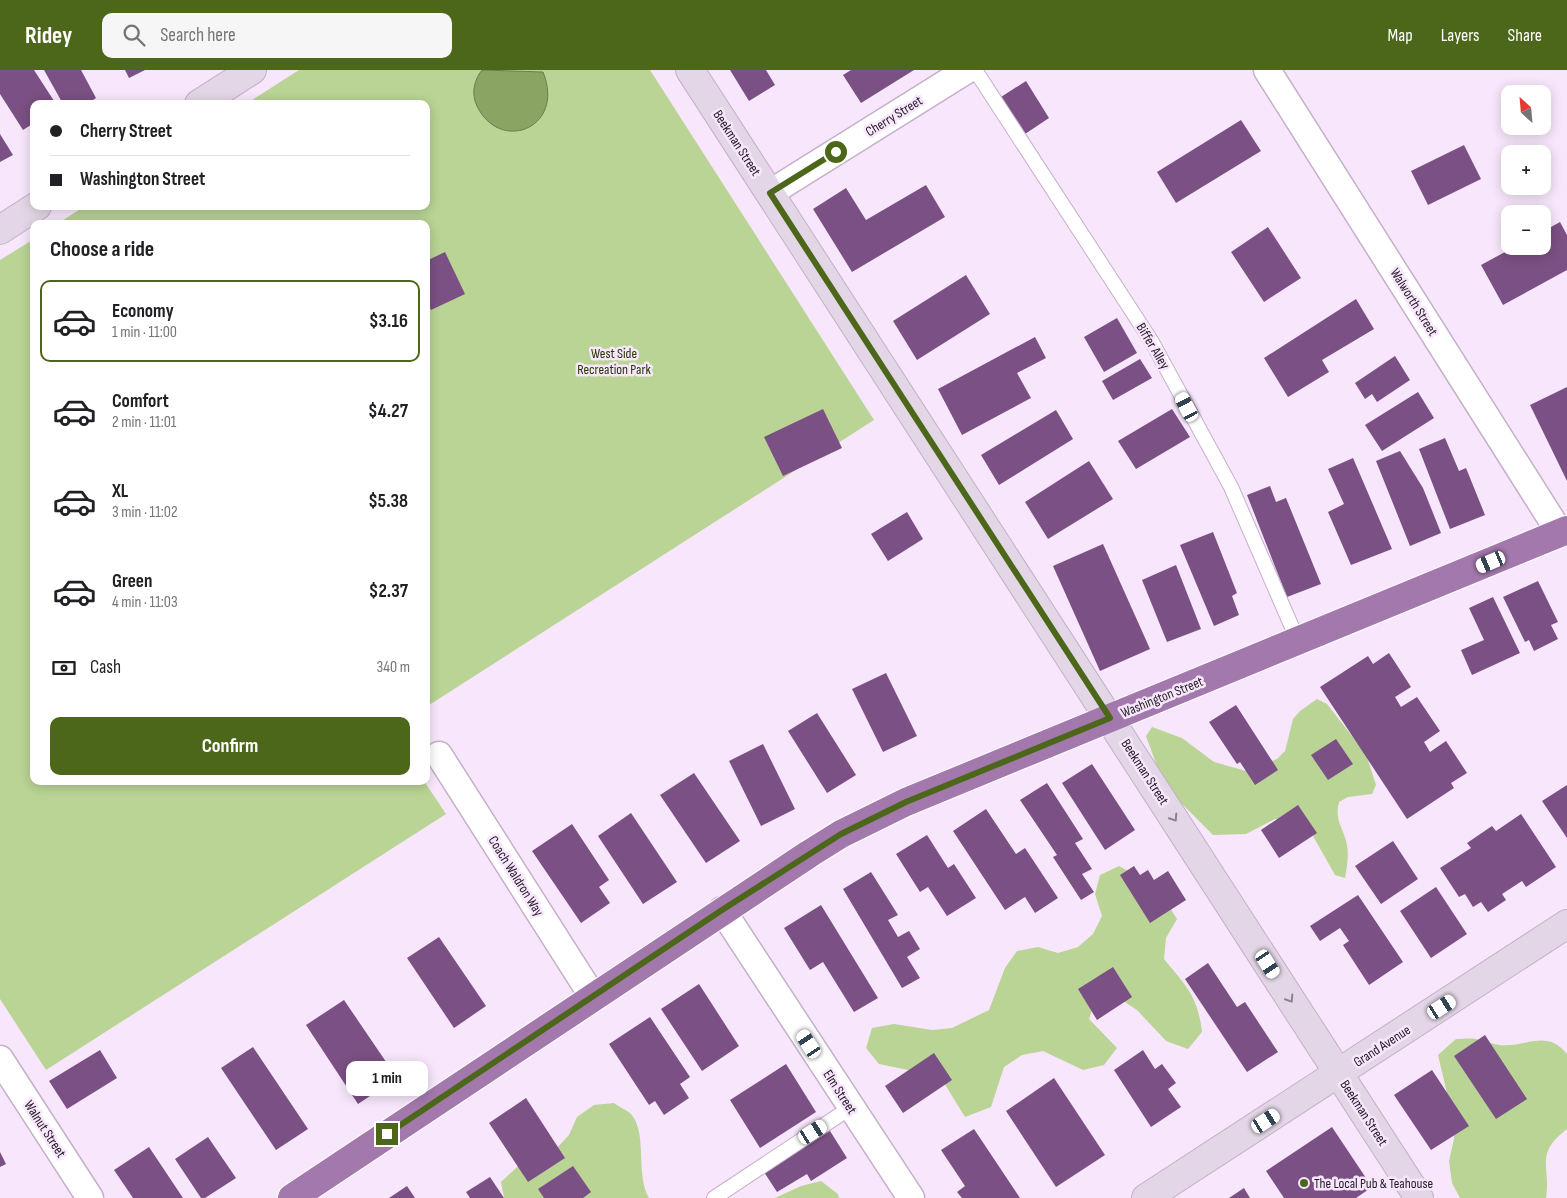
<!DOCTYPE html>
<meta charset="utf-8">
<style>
:root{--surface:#fff;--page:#f6f6f6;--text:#202124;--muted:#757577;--line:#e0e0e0;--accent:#4c6719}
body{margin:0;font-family:"Sofia Sans Condensed",sans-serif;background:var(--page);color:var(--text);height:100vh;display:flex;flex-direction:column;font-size:19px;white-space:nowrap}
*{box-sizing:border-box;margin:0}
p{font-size:16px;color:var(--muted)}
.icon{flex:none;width:28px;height:28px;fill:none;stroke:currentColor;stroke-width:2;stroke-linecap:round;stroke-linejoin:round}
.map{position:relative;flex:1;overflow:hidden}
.side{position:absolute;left:30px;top:150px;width:400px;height:565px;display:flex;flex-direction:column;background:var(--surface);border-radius:10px;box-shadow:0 2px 12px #0003}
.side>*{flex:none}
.banner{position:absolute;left:30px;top:30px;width:400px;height:110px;border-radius:10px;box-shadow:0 2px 12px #0003;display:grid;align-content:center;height:110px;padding:0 20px;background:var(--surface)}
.needle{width:32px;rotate:334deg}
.tools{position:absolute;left:1501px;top:15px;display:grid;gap:10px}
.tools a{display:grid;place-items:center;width:50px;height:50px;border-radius:10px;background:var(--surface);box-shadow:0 2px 12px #0003;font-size:25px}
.end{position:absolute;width:22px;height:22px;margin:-11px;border:6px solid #4c6719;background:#fff;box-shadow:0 0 0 2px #fff}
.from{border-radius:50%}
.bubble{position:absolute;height:35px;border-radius:10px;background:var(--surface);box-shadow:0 2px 12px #0003;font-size:16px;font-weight:700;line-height:35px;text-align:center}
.car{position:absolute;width:15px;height:30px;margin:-15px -8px;border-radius:6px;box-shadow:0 0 4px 1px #0007;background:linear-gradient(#fff 24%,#345 0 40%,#fff 0 76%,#345 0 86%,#fff 0)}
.banner b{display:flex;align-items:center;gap:18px;height:48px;font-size:19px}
.banner b+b{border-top:1px solid var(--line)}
.banner i{width:12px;height:12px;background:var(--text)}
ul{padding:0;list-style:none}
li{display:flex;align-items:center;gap:15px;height:82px;margin:0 10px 8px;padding:0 10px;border:2px solid transparent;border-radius:10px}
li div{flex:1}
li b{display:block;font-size:19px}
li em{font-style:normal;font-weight:700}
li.active{border-color:var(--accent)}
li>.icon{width:45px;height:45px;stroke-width:1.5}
h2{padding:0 20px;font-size:22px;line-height:60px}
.pay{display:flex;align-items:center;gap:12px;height:55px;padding:0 20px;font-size:19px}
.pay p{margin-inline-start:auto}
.button{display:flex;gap:10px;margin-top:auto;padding:10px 20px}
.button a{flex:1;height:58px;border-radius:10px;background:var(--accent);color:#fff;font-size:20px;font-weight:700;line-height:58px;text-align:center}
header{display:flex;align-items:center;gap:30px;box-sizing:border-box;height:70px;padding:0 25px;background:var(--accent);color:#fff}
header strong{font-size:24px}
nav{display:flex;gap:28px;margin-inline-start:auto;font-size:18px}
.search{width:350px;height:45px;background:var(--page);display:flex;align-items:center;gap:12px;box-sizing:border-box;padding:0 18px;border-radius:10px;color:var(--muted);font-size:19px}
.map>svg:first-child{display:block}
.green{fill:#b9d495}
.water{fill:#8aa563;stroke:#6b7b50}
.building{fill:#7b5084}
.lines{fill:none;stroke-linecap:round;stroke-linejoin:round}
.lane-casing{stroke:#c4b0c9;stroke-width:16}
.street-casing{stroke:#c4b0c9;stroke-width:29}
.secondary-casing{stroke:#c4b0c9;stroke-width:30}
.highway-casing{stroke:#fff;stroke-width:30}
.lane{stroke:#fff;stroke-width:14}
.street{stroke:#fff;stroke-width:26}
.secondary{stroke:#e3d6e6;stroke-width:28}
.highway{stroke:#a378ac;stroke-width:28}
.oneway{stroke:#8c818f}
.route{stroke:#4c6719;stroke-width:6}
.poi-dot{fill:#4c6719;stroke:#f8e7fc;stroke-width:2}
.labels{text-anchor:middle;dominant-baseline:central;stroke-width:5;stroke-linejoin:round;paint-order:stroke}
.street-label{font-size:14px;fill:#221a24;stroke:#f8e7fc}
.park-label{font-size:14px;fill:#253603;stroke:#f8e7fc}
.poi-label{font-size:14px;fill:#221a24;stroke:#f8e7fc;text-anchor:start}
</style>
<header>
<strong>Ridey</strong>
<div class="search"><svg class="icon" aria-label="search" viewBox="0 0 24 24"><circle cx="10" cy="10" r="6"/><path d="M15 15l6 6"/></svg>Search here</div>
<nav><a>Map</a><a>Layers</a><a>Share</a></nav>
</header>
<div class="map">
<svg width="1567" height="1128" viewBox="0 0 1567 1128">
<rect width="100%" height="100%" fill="#f8e7fc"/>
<g class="green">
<path d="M299,0H650L874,350L426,637V154H57L85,136H426V34H246Z"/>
<path d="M34,169V711H424L446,744L46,1000L0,929V190Z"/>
<path d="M1317,629L1327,634L1366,684L1376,715L1372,724L1348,727L1339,732C1334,751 1344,758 1347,775C1349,786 1347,797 1345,808L1335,805L1313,766L1297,751L1275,749L1246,764L1213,765L1174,726L1162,710L1146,666L1152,657L1182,668L1214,692L1246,701L1277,689L1285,681L1293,649L1300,641Z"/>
<path d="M1119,796C1143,809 1163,825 1177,849L1166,868L1164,889C1186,916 1198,926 1202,962L1188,979L1166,971L1137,940L1117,927L1096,928L1089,949L1117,978L1104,995L1083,1000L1043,981L1022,985L1004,997L991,1037L965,1047L943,1011L923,1003L879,994L866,978L872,958L894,954L932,960L952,958L989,940L1005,898L1017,881L1038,877L1058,883L1078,877L1093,864L1102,846L1095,824L1100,805Z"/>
<path d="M1456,969C1462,969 1469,968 1476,969C1483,970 1491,974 1499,975C1526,978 1546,958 1567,984V1059C1534,1084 1551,1096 1546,1128H1460L1452,1113L1449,1091L1454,1069L1453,1049L1438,985Z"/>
<path d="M614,1033C619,1037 627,1040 631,1044C648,1064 635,1104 649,1128H504L501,1112L517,1097L555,1080L569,1065L577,1047L594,1035Z"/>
<path d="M821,1111L838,1124L839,1128H775L801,1116Z"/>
</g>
<path class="water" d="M482,0L543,2C566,58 500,84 477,36C471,24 474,10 482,0Z"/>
<g class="building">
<path d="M0,0H34L56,34H34V53L23,60L0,24Z"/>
<path d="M44,0H81L96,28L87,34H63Z"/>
<path d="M125,0H145L129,8Z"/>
<path d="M730,0H766L775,15L749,31Z"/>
<path d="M851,0H914L861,33L843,5Z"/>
<path d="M1026,11L1049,48L1025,64L1001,27Z"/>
<path d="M1241,50L1261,81L1176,133L1157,102Z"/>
<path d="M0,64L13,85L0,92Z"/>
<path d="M1464,75L1481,109L1428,135L1411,101Z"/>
<path d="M926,115L945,147L852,202L813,139L846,118L866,150Z"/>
<path d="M1560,152L1567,165V200L1503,235L1481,195L1516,176H1542V162Z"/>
<path d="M1268,157L1301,208L1264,232L1231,182Z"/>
<path d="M445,182L465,224L431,240L426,230V191Z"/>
<path d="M966,205L990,244L917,290L893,251Z"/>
<path d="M1356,229L1374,259L1322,290L1329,302L1288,327L1264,288Z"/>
<path d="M1117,248L1137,283L1104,302L1084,267Z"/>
<path d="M1035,267L1046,288L1017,303L1031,328L962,365L938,319Z"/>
<path d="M1395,286L1410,310L1377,332L1372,324L1365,329L1355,313Z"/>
<path d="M1140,289L1152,308L1113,330L1102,311Z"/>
<path d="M1567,317V411L1530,335Z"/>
<path d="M1418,322L1434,348L1382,381L1365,355Z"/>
<path d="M823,339L842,378L783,406L764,367Z"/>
<path d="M1172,339L1190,367L1136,399L1118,371Z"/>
<path d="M1056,340L1073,369L999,415L981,385Z"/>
<path d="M1445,368L1459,401L1466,398L1485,445L1450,459L1419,379Z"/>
<path d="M1400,381L1423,418L1441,463L1410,476L1376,391Z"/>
<path d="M1353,388L1392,479L1351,495L1328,442L1344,434L1328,399Z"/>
<path d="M1089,391L1113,429L1048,469L1025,432Z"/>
<path d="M1270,416L1276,432L1286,428L1321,514L1287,527L1247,425Z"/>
<path d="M907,442L923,469L888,491L871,464Z"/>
<path d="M1213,462L1237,523L1232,526L1239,545L1214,556L1180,475Z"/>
<path d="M1103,474L1150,579L1100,601L1053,496Z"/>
<path d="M1176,495L1201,559L1167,572L1142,510Z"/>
<path d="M1538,511L1558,552L1551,555L1558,569L1534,581L1529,570L1525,572L1503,527Z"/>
<path d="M1493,527L1520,583L1472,605L1461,580L1484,570L1469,538Z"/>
<path d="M1389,583L1411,617L1395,627L1401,637L1417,627L1440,661L1424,672L1430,682L1446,671L1467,703L1451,713L1454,718L1407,749L1320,617L1368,586L1373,594Z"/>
<path d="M886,603L917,666L883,682L852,619Z"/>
<path d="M1236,635L1278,700L1255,715L1240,692L1237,694L1209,652Z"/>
<path d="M817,643L856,705L827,723L788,661Z"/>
<path d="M1336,669L1353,694L1328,710L1311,685Z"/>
<path d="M763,674L795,739L761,756L729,691Z"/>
<path d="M1092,694L1135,760L1105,780L1062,713Z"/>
<path d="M694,703L740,771L706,793L660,725Z"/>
<path d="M1047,713L1083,769L1075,773L1092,799L1082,804L1094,822L1081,830L1053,787L1057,785L1020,730Z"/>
<path d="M1567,715V768L1542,731Z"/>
<path d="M1298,735L1317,763L1279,788L1261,760Z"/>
<path d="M986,739L1016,784L1025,778L1058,828L1035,843L1025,827L1005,840L953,761Z"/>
<path d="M631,743L677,812L643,834L598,766Z"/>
<path d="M1521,744L1556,797L1526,817L1522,811L1502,824L1506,830L1488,842L1481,832L1473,837L1465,824L1459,827L1440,798L1471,778L1467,773L1492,756L1496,761Z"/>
<path d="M572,754L609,810L599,817L610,833L581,853L532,781Z"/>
<path d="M927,765L948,798L954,794L976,828L947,846L928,817L920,822L896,784Z"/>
<path d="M1393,771L1418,809L1381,834L1355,796Z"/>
<path d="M1134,796L1140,805L1148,800L1154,810L1168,801L1186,830L1150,853L1120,805Z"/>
<path d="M871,802L898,845L888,850L898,867L909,861L920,879L907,887L920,908L902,918L843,819Z"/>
<path d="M1436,817L1467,864L1431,888L1400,841Z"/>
<path d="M1358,825L1403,892L1369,915L1343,875L1349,871L1340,858L1320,871L1310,856Z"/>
<path d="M821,835L878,928L854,942L823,892L810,900L784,858Z"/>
<path d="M439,867L486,936L454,958L407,888Z"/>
<path d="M1208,893L1237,937L1245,932L1278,982L1247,1002L1185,909Z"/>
<path d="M1113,897L1132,927L1097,950L1078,919Z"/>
<path d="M699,914L739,976L702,1001L661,939Z"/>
<path d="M344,930L397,1008L358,1034L306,955Z"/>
<path d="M650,947L690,1007L680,1014L689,1028L664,1045L655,1031L649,1035L609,974Z"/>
<path d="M1485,965L1527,1029L1496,1049L1454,986Z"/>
<path d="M253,977L308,1059L276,1080L221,998Z"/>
<path d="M100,980L117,1008L67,1039L49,1011Z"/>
<path d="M1143,980L1155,999L1162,994L1176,1013L1168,1019L1181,1037L1151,1057L1114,1000Z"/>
<path d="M934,983L952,1010L903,1043L885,1016Z"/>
<path d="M786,994L816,1042L760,1078L730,1030Z"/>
<path d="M1432,1000L1469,1056L1431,1080L1394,1025Z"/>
<path d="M1054,1008L1105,1085L1056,1117L1006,1041Z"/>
<path d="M526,1028L565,1088L528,1112L489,1053Z"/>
<path d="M1332,1057L1372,1117L1356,1128H1284L1266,1101Z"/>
<path d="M974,1059L1020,1128H962L957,1122L965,1116L941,1080Z"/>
<path d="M830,1061L847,1088L811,1111L807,1104L777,1122L764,1102Z"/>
<path d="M208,1067L236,1108L205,1128H201L175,1089Z"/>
<path d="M149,1077L183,1128H133L114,1100Z"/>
<path d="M0,1082L6,1094L0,1097Z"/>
<path d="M573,1096L591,1122L583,1128H544L538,1119Z"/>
<path d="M490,1107L504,1128H470L466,1122Z"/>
<path d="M407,1116L415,1128H389Z"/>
<path d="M1244,1118L1250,1128H1229Z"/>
</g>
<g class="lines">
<g class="lane-casing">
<g id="lane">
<path d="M975,0L1152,272L1231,417L1298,571"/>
<path d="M714,1128L850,1038"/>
</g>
</g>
<g class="street-casing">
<g id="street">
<path d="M1267,0L1560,463"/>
<path d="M770,123L967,0"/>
<path d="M439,685L593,927"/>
<path d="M722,840L911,1128"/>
<path d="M0,989L90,1128"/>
</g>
</g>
<g class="secondary-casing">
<g id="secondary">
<path d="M690,0L1419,1128"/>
<path d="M199,34L252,0"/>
<path d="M0,160L37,136"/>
<path d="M1146,1128L1567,854"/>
</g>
</g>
<g class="highway-casing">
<path id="highway" d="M292,1128L809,784L841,764L906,732L1567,460"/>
</g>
<use href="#lane" class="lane"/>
<use href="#street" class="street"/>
<use href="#secondary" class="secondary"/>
<use href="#highway" class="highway"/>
</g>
<defs><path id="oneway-chevron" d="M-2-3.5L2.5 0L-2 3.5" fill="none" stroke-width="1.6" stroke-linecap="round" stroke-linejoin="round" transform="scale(1.25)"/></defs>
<g class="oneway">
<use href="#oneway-chevron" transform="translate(1174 748) rotate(57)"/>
<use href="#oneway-chevron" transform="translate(1290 929) rotate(57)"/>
</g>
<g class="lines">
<path class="route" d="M387,1064L722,840L841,764L906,732L1110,648L770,123L836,82"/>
</g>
<circle class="poi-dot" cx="1304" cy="1113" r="5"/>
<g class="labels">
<g class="street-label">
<text transform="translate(894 46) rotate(-32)">Cherry Street</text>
<text transform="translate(737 73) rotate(57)">Beekman Street</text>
<text transform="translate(1414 232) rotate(58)">Walworth Street</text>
<text transform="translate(1153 276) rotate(59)">Biffer Alley</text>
<text transform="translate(1162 627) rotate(-22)">Washington Street</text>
<text transform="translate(1145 702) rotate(57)">Beekman Street</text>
<text transform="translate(516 806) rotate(58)">Coach Waldron Way</text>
<text transform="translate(1382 976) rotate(-33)">Grand Avenue</text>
<text transform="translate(840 1022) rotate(57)">Elm Street</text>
<text transform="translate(1364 1043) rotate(57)">Beekman Street</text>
<text transform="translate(45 1059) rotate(57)">Walnut Street</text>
</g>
<g class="park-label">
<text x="614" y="283">West Side<tspan x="614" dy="16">Recreation Park</tspan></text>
</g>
<g class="poi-label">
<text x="1314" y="1113">The Local Pub &amp; Teahouse</text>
</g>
</g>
</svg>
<div class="tools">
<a><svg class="needle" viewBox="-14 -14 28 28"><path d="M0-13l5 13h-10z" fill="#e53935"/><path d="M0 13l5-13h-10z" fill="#757577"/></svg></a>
<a>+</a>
<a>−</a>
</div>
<i class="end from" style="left:836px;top:82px"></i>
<i class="end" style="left:387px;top:1064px"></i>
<div class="bubble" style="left:346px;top:991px;width:82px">1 min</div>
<i class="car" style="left:1187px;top:337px;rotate:332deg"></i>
<i class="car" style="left:1491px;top:492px;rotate:247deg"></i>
<i class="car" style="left:1268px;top:894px;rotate:147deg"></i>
<i class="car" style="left:1442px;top:937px;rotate:57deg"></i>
<i class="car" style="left:809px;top:974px;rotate:327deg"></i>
<i class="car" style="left:1266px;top:1051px;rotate:57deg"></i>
<i class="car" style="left:813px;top:1062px;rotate:57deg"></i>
<div class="banner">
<b><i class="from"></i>Cherry Street</b>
<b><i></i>Washington Street</b>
</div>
<section class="side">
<h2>Choose a ride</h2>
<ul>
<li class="active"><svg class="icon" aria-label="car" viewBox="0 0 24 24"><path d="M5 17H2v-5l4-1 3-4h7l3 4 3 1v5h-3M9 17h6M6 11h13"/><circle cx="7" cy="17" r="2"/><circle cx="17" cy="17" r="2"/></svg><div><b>Economy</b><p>1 min · 11:00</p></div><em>$3.16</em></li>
<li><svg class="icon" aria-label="car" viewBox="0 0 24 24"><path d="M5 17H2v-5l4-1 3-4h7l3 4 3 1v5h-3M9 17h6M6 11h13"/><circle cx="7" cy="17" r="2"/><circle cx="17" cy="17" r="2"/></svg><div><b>Comfort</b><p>2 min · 11:01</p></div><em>$4.27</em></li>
<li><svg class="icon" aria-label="car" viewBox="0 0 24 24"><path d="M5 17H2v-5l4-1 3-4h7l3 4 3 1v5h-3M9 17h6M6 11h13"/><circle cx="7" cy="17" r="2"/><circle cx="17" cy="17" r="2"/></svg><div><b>XL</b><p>3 min · 11:02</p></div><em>$5.38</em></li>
<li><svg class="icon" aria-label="car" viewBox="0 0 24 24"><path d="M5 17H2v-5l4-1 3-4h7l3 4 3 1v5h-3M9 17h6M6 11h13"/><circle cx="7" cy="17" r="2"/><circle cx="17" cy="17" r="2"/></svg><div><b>Green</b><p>4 min · 11:03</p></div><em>$2.37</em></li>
</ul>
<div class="pay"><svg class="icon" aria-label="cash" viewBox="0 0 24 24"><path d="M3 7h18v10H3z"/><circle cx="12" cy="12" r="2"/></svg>Cash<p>340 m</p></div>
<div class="button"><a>Confirm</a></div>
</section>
</div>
